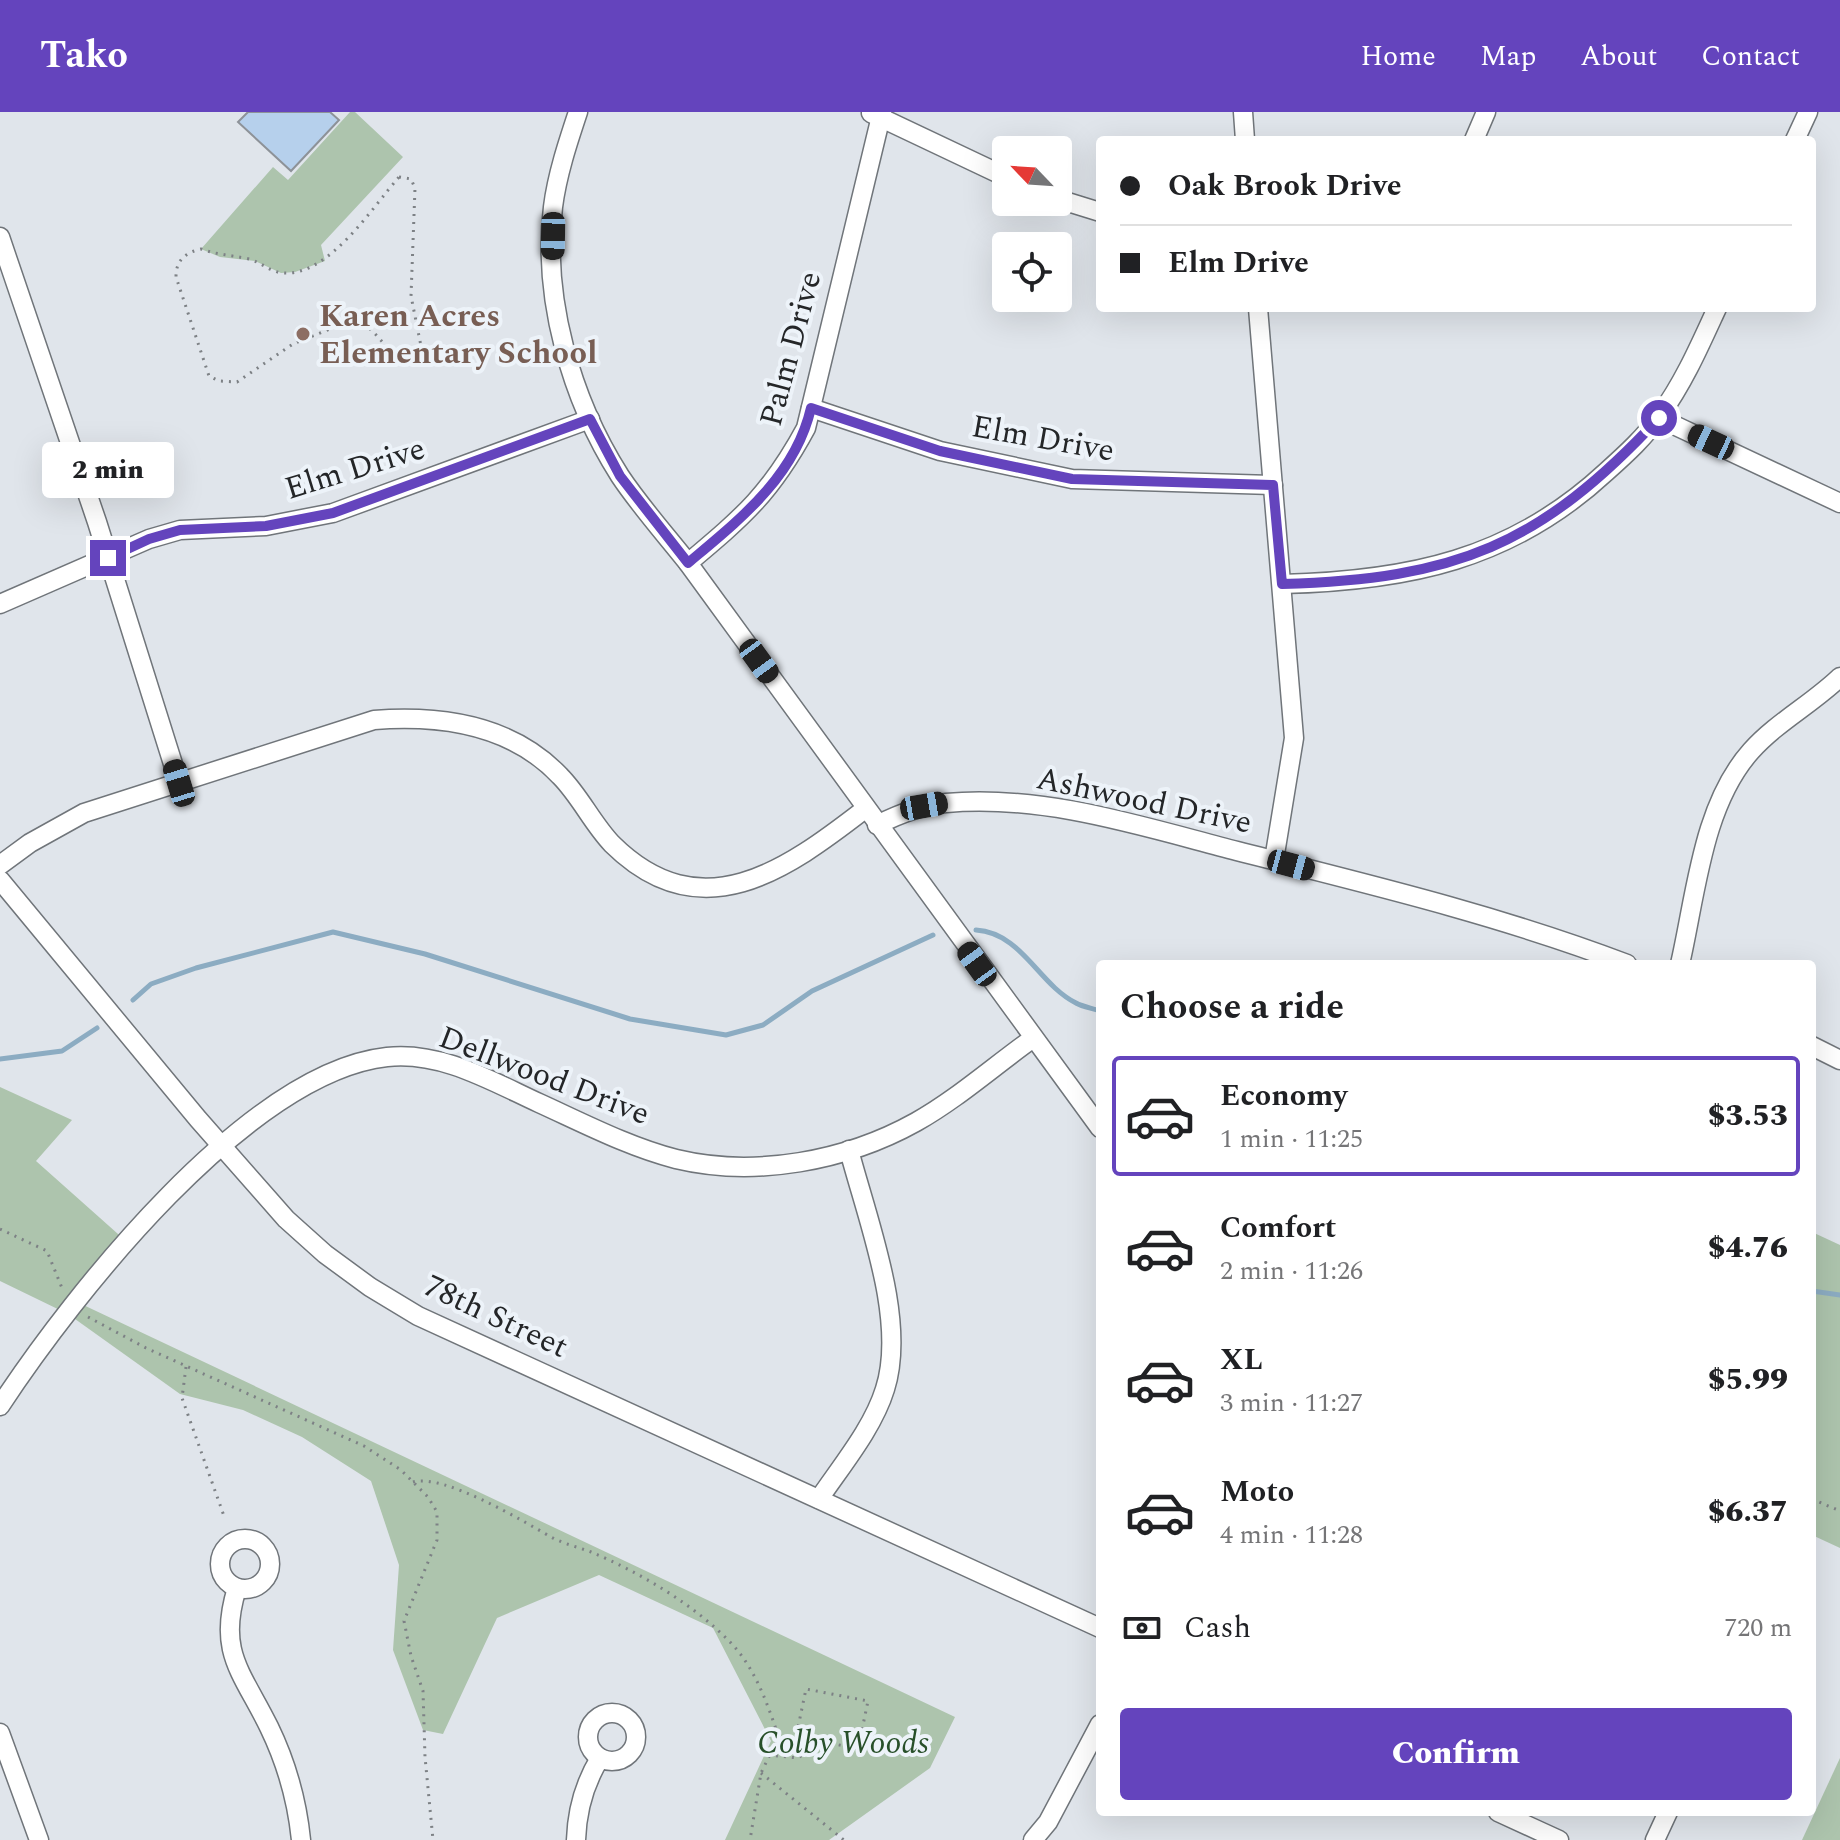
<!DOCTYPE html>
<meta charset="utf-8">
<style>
:root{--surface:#fff;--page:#f2f2f2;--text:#202124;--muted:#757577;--line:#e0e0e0;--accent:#6444bd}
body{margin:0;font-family:Spectral,serif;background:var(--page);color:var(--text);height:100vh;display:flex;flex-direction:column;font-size:30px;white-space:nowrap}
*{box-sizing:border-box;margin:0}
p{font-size:26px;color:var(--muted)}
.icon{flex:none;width:44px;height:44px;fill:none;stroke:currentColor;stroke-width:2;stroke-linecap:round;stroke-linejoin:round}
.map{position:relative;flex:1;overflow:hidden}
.panel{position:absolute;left:1096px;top:848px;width:720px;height:856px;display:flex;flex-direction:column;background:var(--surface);border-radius:8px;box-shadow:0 8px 32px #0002}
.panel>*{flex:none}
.hud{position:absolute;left:1096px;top:24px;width:720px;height:176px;border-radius:8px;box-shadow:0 8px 32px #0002;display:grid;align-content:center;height:176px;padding:0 24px;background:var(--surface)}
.needle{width:52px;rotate:295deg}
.buttons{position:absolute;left:992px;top:24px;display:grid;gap:16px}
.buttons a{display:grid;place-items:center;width:80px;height:80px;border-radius:8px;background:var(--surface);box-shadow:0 8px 32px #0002;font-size:40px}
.end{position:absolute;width:36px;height:36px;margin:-18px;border:10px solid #6444bd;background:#fff;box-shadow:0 0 0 4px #fff}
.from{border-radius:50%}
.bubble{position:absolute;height:56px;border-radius:8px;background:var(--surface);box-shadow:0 8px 32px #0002;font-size:26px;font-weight:800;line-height:56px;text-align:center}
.car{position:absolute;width:24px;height:48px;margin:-24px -12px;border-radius:10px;box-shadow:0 0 6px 2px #0007;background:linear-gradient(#222 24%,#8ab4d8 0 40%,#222 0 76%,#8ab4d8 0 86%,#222 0)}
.hud b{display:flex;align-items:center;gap:28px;height:76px;font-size:30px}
.hud b+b{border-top:2px solid var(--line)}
.hud i{width:20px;height:20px;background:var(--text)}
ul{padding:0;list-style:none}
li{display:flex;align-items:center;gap:24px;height:120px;margin:0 16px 12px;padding:0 8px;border:4px solid transparent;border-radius:8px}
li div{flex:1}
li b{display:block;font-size:30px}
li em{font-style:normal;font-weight:800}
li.active{border-color:var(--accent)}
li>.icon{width:72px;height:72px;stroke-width:1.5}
h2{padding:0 24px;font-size:36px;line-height:96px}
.pay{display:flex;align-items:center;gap:20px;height:88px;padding:0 24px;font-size:30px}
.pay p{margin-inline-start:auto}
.primary-button{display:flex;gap:16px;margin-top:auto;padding:16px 24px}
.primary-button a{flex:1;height:92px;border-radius:8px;background:var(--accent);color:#fff;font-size:32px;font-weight:800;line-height:92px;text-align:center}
header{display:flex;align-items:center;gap:48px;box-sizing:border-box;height:112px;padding:0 40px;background:var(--accent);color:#fff}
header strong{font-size:38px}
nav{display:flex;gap:44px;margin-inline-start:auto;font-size:28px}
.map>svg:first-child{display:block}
.green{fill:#adc4ad}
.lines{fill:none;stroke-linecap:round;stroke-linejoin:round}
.stream{stroke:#8cacc2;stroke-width:5}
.building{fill:#b6d0ec;stroke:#8d9298;stroke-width:2}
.street-casing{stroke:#70757a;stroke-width:21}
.path{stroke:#7d8185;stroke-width:3;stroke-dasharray:2 6;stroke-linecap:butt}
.street{stroke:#fff;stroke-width:18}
.route{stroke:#6444bd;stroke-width:10}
.education-dot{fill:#8d6e63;stroke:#edf3f9;stroke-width:3}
.labels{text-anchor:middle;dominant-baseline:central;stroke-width:8;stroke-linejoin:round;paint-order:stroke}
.education-label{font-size:32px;font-weight:bold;fill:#785e54;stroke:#edf3f9;text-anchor:start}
.street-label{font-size:32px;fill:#242628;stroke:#edf3f9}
.park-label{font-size:32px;font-style:italic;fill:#28502a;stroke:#edf3f9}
</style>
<header>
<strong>Tako</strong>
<nav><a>Home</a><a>Map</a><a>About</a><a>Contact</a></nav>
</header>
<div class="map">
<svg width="1840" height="1728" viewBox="0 0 1840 1728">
<rect width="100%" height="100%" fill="#e0e5eb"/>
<g class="green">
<path d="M350,0H355L403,45L321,133L325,149L295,160L281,161L255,149L220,145L201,137L273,55L288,68Z"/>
<path d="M0,975L72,1008L36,1049L127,1130L77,1190L955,1605L930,1656L829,1728H725L771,1629L713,1516L599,1463L497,1506L443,1622L423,1618L393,1538L399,1453L371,1369L302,1325L243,1298L180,1282L68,1202L0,1169Z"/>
<path d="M1812,1120L1840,1133V1436L1812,1423Z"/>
<path d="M1840,1646V1728H1802Z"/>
</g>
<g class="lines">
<g class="stream">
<path d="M976,818C1022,821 1038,872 1076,891C1083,895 1092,896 1100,899"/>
<path d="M133,888L151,872L196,856L333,820L425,842L630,907L726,923L763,913L812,879L933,823"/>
<path d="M0,947L62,939L97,916"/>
<path d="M1812,1179L1840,1183"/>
</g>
</g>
<path class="building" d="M248,0H330L339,8L291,59L238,10Z"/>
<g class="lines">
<g class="street-casing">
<g id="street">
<path d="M578,0C568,30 557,63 553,95C542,186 571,287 620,364C640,394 665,422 688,451L1100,1016"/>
<path d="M1243,0L1245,28"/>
<path d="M871,1L1006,65"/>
<path d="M1474,28L1486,0"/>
<path d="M1795,28L1808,0"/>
<path d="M1058,87L1100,100"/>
<path d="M0,125L97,410L179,671"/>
<path d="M1258,196L1294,626L1274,748"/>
<path d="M811,296L940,339L1072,367L1273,373"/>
<path d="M1659,306L1840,391"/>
<path d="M688,451C744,404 771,381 806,316L882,0"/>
<path d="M1282,472C1407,469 1511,448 1606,360C1625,343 1646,324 1660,303C1684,270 1700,233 1717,196"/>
<path d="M0,492L149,427L180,418L266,414L333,401L590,307"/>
<path d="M877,713C899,702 921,693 946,691C1044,682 1144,715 1237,739C1368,772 1501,804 1627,852"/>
<path d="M0,753L30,731L84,701L374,608C440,603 512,613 560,664C580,684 592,711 612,732C701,820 786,758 865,697"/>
<path d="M0,768L198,1007L286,1107L325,1142L370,1175L418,1204L1100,1516"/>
<path d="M1680,852C1696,783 1702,694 1751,639C1777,610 1812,592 1840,565"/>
<path d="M1812,934L1840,948"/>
<path d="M0,1294C73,1183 248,960 387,945C441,939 491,969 539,991C583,1011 629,1035 676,1047C755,1066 846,1049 916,1010C957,987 994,954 1032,927"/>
<path d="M819,1387C842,1353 873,1316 885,1277C907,1208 867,1107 849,1038"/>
<circle cx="245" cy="1452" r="25"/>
<path d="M237,1476C217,1540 242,1560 269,1615C286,1650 297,1688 301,1728"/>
<circle cx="612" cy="1625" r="24"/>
<path d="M0,1621L39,1728"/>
<path d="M1498,1700L1559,1728"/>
<path d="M576,1728C577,1698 584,1672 600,1646"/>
<path d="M1033,1728L1048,1710L1100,1612"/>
<path d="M1655,1728L1668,1700"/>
</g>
</g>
<g class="path">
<path d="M399,65L411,67L415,76L411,184L422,239L420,245L408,251C386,242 378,217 355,207L293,232L237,270L219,269L209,264L176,165C176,148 185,141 201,137C218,143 231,143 249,147C261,150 270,160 283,161C329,164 371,97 399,65Z"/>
<path d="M0,1117L47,1139L62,1176"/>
<path d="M88,1205L146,1236L364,1334L401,1358L428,1385L437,1400V1428L404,1509L411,1544L423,1579L425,1645L433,1728"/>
<path d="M186,1255L182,1286L224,1404"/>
<path d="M413,1370C443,1361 523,1409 551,1425C564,1432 578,1435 591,1440C639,1460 693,1492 729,1529C754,1554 766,1588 777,1620V1628L761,1661L750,1728"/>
<path d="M1812,1387L1840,1399"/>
<path d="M768,1643L798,1646L804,1642L811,1627L796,1625L806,1577L868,1589L858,1637L811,1627"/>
<path d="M761,1661L844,1728"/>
</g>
<use href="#street" class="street"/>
</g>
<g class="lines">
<path class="route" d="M108,446L149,427L180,418L266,414L333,401L590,307L620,364L688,451C739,408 795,365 811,296L940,339L1072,367L1273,373L1282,472C1455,467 1540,434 1659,306"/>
</g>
<circle class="education-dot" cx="303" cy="222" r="8"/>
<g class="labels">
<g class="education-label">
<text x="319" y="204">Karen Acres<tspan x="319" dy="37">Elementary School</tspan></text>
</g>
<g class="street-label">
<text transform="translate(791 237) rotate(-75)">Palm Drive</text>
<text transform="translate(1043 327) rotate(10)">Elm Drive</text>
<text transform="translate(355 357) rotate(-17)">Elm Drive</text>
<text transform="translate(1144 689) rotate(12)">Ashwood Drive</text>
<text transform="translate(544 964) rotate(21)">Dellwood Drive</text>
<text transform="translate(496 1205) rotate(25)">78th Street</text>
</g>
<g class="park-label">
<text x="843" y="1631">Colby Woods</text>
</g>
</g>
</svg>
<div class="buttons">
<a><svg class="needle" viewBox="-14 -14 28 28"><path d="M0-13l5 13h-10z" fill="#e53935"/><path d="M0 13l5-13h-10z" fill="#757577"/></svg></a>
<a><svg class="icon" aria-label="locate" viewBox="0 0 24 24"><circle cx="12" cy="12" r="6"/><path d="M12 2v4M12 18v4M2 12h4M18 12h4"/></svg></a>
</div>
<i class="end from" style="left:1659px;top:306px"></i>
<i class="end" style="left:108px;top:446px"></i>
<div class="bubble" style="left:42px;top:330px;width:132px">2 min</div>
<i class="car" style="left:553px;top:124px;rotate:181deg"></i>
<i class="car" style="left:1711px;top:330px;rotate:295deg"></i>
<i class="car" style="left:759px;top:549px;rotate:144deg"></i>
<i class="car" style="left:179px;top:671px;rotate:343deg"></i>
<i class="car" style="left:924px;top:694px;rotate:80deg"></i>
<i class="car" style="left:1291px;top:753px;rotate:105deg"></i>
<i class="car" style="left:977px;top:852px;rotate:324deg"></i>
<div class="hud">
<b><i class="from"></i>Oak Brook Drive</b>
<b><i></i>Elm Drive</b>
</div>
<section class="panel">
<h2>Choose a ride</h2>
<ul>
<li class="active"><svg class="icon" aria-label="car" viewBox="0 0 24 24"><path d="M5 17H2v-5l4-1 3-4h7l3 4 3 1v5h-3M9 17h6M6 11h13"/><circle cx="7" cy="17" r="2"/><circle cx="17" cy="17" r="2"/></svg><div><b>Economy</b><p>1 min · 11:25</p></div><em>$3.53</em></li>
<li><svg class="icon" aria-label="car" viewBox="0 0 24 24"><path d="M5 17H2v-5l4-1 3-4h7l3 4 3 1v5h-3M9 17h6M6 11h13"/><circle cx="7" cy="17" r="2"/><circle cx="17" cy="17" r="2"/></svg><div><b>Comfort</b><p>2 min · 11:26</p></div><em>$4.76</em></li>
<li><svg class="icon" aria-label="car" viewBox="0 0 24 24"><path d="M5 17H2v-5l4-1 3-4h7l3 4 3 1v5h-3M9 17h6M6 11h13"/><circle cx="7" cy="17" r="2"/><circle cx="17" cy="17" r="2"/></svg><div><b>XL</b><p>3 min · 11:27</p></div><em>$5.99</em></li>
<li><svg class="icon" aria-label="car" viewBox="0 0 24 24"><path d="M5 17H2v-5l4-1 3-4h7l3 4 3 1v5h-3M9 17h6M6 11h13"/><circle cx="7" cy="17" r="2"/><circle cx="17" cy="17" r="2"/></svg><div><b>Moto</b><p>4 min · 11:28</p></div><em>$6.37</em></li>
</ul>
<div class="pay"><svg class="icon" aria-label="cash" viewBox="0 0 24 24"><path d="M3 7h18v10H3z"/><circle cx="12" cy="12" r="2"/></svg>Cash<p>720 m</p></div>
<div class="primary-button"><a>Confirm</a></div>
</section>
</div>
